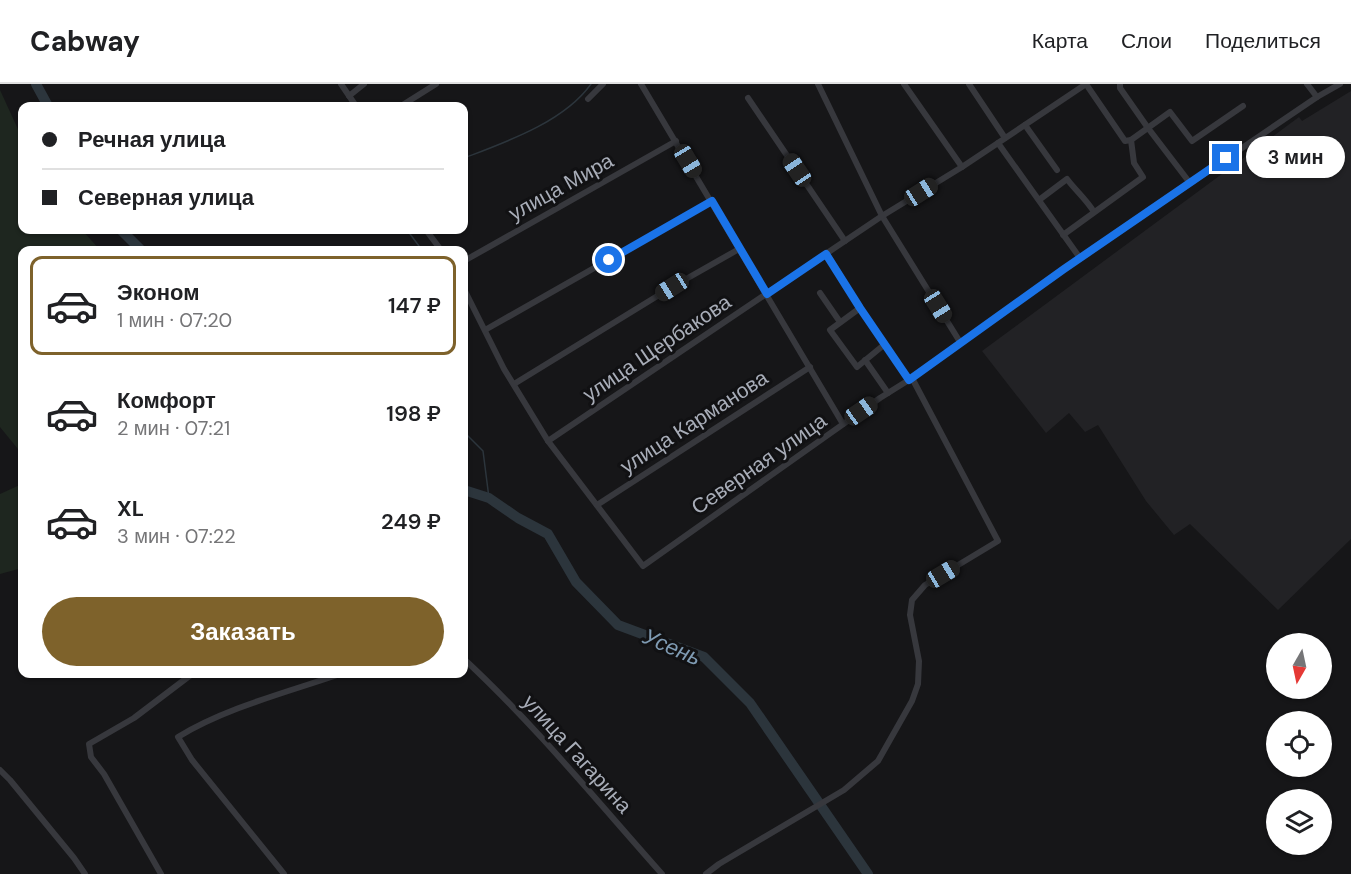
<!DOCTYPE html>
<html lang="ru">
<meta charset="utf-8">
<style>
:root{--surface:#fff;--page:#f6f6f6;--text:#202124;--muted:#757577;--line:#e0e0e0;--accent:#7e622b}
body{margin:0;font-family:"DM Sans",sans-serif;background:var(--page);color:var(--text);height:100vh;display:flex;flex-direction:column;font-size:22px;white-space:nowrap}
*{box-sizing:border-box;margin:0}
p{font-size:20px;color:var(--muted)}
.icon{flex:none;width:33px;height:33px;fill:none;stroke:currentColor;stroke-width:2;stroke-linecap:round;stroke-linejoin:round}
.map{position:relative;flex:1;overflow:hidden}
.details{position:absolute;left:18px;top:162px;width:450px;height:432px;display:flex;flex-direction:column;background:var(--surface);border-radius:12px;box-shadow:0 2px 4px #0004}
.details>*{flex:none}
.banner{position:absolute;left:18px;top:18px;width:450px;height:132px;border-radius:12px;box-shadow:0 2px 4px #0004;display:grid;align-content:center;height:132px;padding:0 24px;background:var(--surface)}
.needle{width:39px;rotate:189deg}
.fabs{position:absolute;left:1266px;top:549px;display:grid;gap:12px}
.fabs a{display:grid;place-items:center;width:66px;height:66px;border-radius:50%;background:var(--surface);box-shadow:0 2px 4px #0004;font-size:30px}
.end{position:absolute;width:27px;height:27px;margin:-14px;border:8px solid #1a73e8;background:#fff;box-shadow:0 0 0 3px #fff}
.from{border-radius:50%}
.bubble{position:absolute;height:42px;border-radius:21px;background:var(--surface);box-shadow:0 2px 4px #0004;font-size:20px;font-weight:600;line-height:42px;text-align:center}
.car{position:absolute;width:18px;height:36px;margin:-18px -9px;border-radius:8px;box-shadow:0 0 4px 2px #0007;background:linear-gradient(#222 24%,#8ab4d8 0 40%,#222 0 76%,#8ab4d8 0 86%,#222 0)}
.banner b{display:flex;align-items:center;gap:21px;height:57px;font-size:22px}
.banner b+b{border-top:2px solid var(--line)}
.banner i{width:15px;height:15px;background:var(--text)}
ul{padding:10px 0 0;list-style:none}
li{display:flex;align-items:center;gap:18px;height:99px;margin:0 12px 9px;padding:0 12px;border:3px solid transparent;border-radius:12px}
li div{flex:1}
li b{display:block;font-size:22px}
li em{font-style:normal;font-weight:600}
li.selected{border-color:var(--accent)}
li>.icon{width:54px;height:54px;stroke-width:1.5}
.cta{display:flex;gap:12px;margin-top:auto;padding:12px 24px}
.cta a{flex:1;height:69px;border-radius:36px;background:var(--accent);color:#fff;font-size:24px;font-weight:600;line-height:69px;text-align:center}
header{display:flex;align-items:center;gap:36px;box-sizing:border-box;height:84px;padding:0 30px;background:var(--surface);border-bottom:2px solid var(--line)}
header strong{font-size:28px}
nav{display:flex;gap:33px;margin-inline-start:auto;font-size:21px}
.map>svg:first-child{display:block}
.built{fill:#222225}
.green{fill:#1e261f}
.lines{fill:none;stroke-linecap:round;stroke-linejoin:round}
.stream{stroke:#2c353c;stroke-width:1.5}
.river{stroke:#2c353c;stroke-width:10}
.minor{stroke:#37383d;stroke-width:6}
.route{stroke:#1a73e8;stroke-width:8}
.labels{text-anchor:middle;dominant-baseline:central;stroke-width:6;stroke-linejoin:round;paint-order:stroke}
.street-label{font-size:21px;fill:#a8adb8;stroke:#111113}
.water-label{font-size:22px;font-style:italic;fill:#7f9bb3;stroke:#111113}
</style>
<header>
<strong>Cabway</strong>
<nav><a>Карта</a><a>Слои</a><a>Поделиться</a></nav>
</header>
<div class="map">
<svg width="1351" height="790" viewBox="0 0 1351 790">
<rect width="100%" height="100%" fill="#161618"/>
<path class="built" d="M1351,7V455L1278,526L1190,440L1174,451L1146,417L1098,341L1085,348L1069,329L1046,349L982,267L1299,33L1302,37Z"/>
<g class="green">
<path d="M0,6L22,54V146H82L100,166H22V370L0,343Z"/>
<path d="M22,400V484L0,490V410Z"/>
</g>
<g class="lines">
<g class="stream">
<path d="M464,74C506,58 564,38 591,0"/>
<path d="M407,146L422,166"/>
<path d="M464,322L465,349L483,367L489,414"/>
</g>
<g class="river">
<path d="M36,0L48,22"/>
<path d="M121,146L141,166"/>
<path d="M464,406L489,414L518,434L548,450L576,498L618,541L704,573L750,619L868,790"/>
</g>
<g class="minor">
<path d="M341,0L356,22"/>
<path d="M641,0L843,340"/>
<path d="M818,0L882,132L960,258"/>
<path d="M904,0L962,83"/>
<path d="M969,0L1005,54"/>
<path d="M1086,0L1125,57L1131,56"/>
<path d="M1120,0V4L1148,44L1190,99"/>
<path d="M1307,0L1317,13"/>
<path d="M349,12L364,0"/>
<path d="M748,14L845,157"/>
<path d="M588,15L603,0"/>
<path d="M401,22L436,0"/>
<path d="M1025,41L1057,86"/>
<path d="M998,59L1080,174"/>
<path d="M1039,116L1067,95C1076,107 1086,115 1094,128"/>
<path d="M426,146L441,166"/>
<path d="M1063,151L1143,93L1134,79L1131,56L1170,28L1192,57L1243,22"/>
<path d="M827,170L860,224L909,296"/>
<path d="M464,177L676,57"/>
<path d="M464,205L504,285L548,357L643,482L880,314L912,294L1064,185L1317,13L1340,0"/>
<path d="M820,209L840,238"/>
<path d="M860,224L830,246L857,283L885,260"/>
<path d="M485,246L712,117"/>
<path d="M865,276L888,309"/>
<path d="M514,300L672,203L739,165"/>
<path d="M548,357L882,132L962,83L1086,0"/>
<path d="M597,421L810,283"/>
<path d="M464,575C535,641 597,717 662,790"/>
<path d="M0,686L10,696L74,774L85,790"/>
<path d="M161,790L104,690L91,673L89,660L134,634L192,590"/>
<path d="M284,790L192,676L178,653C225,624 288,608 340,590"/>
<path d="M706,790L719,780L844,706L878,677L912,617L918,600L919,577L910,531L912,516L925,501L998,457L912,294"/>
</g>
</g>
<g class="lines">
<path class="route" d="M609,176L712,117L767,210L826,170L860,224L909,296L1064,185L1226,74"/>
</g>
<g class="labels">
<g class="street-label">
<text transform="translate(561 103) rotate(-29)">улица Мира</text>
<text transform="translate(657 264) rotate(-34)">улица Щербакова</text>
<text transform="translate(694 338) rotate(-33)">улица Карманова</text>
<text transform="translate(759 380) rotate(-35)">Северная улица</text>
<text transform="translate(577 670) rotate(48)">улица Гагарина</text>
</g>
<g class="water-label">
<text transform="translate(672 563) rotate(23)">Усень</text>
</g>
</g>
</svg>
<div class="fabs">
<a><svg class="needle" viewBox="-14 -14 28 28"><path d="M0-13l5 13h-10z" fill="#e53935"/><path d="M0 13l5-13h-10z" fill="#757577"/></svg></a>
<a><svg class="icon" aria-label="locate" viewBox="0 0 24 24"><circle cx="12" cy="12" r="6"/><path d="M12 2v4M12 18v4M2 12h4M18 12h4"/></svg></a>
<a><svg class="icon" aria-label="layers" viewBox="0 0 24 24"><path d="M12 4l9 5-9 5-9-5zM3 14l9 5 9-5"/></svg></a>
</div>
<i class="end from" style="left:609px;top:176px"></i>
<i class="end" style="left:1226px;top:74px"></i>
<div class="bubble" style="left:1246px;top:52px;width:99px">3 мин</div>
<i class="car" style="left:688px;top:77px;rotate:149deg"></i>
<i class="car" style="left:797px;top:86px;rotate:326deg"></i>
<i class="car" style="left:921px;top:108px;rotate:58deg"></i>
<i class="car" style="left:672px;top:203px;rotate:238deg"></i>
<i class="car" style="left:938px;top:222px;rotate:148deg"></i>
<i class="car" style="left:861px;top:327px;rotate:55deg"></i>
<i class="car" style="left:943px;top:490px;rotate:59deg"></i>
<div class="banner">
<b><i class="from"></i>Речная улица</b>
<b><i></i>Северная улица</b>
</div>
<section class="details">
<ul>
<li class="selected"><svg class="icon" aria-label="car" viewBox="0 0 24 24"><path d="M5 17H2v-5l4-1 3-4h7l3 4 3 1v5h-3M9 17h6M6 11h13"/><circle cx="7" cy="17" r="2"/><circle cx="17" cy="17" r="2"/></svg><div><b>Эконом</b><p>1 мин · 07:20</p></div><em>147 ₽</em></li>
<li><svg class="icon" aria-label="car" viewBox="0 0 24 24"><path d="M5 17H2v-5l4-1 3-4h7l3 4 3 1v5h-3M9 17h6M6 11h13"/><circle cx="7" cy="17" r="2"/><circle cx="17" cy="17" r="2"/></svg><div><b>Комфорт</b><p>2 мин · 07:21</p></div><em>198 ₽</em></li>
<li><svg class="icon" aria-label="car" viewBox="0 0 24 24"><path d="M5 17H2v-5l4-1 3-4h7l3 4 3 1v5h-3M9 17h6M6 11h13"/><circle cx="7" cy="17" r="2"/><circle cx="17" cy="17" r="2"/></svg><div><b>XL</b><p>3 мин · 07:22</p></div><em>249 ₽</em></li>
</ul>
<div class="cta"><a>Заказать</a></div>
</section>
</div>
